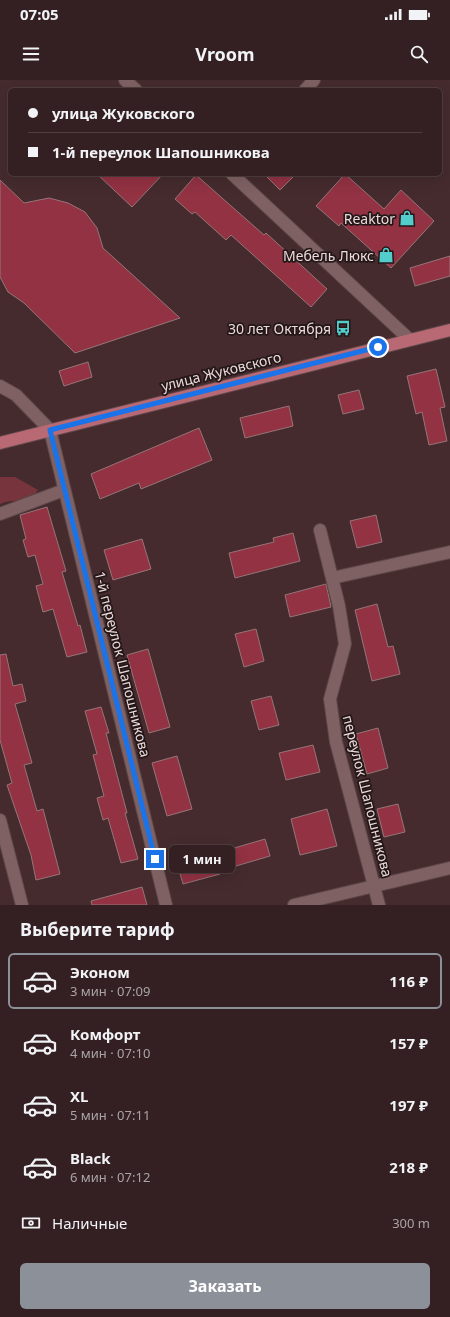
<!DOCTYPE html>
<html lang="ru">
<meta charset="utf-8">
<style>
:root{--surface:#342022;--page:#3c282a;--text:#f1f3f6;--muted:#a9a3a5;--line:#4e3e40;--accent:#8c9099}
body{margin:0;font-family:"Noto Sans",sans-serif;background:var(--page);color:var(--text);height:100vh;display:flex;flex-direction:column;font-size:15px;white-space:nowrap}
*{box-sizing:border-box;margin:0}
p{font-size:13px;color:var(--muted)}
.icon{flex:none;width:22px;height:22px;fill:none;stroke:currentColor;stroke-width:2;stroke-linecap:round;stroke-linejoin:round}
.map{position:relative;height:825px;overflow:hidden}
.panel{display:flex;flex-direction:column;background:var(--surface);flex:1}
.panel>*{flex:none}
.top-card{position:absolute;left:8px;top:8px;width:434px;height:88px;border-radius:6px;box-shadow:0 4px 16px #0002,0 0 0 1px var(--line);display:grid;align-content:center;height:88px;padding:0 20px;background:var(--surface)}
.end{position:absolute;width:18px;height:18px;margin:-9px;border:5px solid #1a73e8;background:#fff;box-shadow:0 0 0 2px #fff}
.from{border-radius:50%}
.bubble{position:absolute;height:28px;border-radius:6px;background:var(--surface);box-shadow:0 4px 16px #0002,0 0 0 1px var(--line);font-size:13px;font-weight:700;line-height:28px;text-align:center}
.top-card b{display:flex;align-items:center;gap:14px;height:38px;font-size:15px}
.top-card b+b{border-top:1px solid var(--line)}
.top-card i{width:10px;height:10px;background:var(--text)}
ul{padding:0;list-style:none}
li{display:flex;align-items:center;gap:12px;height:56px;margin:0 8px 6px;padding:0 12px;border:2px solid transparent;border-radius:6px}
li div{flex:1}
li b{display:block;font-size:15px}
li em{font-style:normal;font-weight:700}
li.on{border-color:var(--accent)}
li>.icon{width:36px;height:36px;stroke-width:1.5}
h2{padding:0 20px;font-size:18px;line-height:48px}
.pay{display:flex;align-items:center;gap:10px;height:44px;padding:0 20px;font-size:15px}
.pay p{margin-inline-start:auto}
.primary-button{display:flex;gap:8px;margin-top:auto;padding:8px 20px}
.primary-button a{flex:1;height:46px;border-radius:6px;background:var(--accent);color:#fff;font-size:16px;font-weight:700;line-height:46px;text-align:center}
.status{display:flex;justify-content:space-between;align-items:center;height:28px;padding:0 20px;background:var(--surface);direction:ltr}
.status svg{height:11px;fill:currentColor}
header{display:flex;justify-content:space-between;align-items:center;height:52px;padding:0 20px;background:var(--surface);font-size:18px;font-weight:700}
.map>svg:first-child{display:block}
.green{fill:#77343d}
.building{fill:#923243;stroke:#957578}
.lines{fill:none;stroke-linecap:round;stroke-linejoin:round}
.minor-casing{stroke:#5c4748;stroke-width:14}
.major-casing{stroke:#5c4748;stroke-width:14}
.minor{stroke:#7f6163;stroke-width:12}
.major{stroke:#b96973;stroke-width:12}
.route{stroke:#1a73e8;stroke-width:5}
.labels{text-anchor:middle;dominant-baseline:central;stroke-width:3.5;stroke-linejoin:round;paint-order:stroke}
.poi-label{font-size:14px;fill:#ecdadb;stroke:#231718;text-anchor:end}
.street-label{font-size:14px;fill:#ecdadb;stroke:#231718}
</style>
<div class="status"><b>07:05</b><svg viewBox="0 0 49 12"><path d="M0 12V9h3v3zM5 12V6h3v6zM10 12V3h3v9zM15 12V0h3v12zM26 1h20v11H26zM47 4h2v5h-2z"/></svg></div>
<header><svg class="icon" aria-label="menu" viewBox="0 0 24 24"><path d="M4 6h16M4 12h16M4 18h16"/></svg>Vroom<svg class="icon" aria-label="search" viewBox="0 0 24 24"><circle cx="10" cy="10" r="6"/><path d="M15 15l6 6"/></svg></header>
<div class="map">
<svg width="450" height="825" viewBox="0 0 450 825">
<rect width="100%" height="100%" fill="#452b2d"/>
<path class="green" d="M0,397H15L38,410C25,427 16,417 0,424Z"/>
<g class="building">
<path d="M97,94H163L132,127Z"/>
<path d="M264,94H296L280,110Z"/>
<path d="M345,94L384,129L401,110L434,141L391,188L341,143L339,146L316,126Z"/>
<path d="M196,95L264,155L266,153L327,209L311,227L231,155L226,160L195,132L192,134L175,119Z"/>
<path d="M0,100L24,123L49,118L68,123L85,132L97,148L103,168L180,238L75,273L24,223L8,212L0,197Z"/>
<path d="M450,176V196L415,206L410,188Z"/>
<path d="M88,282L92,297L64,306L59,291Z"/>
<path d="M436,289L445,327L440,328L447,361L429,365L422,332L416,334L407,296Z"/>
<path d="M359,310L364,329L343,334L338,315Z"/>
<path d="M289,326L293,346L245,358L240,338Z"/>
<path d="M199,348L212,380L141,409L139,403L100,419L91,394Z"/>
<path d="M47,427L66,491L62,492L78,546L80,545L87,572L67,577L53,529L43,532L36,506L43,504L35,475L28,477L23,460L26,459L20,435Z"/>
<path d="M376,435L382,462L357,468L350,441Z"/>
<path d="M293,453L300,481L235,498L229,473L274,462L273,458Z"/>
<path d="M142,459L151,489L113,500L104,470Z"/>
<path d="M326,504L331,527L290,537L285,515Z"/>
<path d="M377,524L388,567L393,566L400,594L372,601L355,530Z"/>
<path d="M256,549L264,581L244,587L235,554Z"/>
<path d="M148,569L170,647L149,653L127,575Z"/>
<path d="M6,574L13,606L22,604L26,621L15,624L32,683L24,685L37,731L43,729L60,794L36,800L31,775L7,705L12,703L0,660V575Z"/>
<path d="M271,616L279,645L259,650L251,621Z"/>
<path d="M101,627L109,653H106L127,733H125L138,779L121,783L108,738L103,740L97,718L104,716L93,675L97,674L85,631Z"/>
<path d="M378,648L388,688L367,694L356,654Z"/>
<path d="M313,665L320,692L286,700L279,673Z"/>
<path d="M177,676L192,729L167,736L152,683Z"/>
<path d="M398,724L405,752L384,757L377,729Z"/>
<path d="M327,729L337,766L300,775L291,739Z"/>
<path d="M265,759L270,776L219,791L220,794L183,804L175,776L212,766L214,774Z"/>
<path d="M142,807L147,825H92L91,821Z"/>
</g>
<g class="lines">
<g class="minor-casing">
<g id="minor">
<path d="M125,0L136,10"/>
<path d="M305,10L314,0"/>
<path d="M232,94L409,259"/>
<path d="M0,306L16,315L50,350L166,825"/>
<path d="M0,434L64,410"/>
<path d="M320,450L339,526L345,564L330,619L336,662L379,825"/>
<path d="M332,498L450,472"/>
<path d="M0,740L22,825"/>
<path d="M294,825L450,788"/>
</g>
</g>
<g class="major-casing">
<path id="major" d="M0,363L450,250"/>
</g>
<use href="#minor" class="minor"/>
<use href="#major" class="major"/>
</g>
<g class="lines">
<path class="route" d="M155,779L50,350L378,267"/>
</g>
<defs>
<g id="shop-bare" transform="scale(1.2)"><path d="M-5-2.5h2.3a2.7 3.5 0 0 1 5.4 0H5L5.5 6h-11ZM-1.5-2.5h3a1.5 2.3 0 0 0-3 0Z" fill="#53cdcb" stroke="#231718" stroke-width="2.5" paint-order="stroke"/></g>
<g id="bus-bare" transform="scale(1.2)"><path d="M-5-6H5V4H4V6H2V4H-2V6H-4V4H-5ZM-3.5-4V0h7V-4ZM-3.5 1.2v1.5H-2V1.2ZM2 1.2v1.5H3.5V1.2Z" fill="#53cdcb" stroke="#231718" stroke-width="2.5" paint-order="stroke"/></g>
</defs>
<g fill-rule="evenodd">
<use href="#shop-bare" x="407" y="138"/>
<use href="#shop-bare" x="386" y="175"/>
<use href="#bus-bare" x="343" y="248"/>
</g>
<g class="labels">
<g class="poi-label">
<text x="395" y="138">Reaktor</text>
<text x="374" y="175">Мебель Люкс</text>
<text x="331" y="248">30 лет Октября</text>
</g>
<g class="street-label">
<text transform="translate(221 291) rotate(-14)">улица Жуковского</text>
<text transform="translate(123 584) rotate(76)">1-й переулок Шапошникова</text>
<text transform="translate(368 716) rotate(76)">переулок Шапошникова</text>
</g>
</g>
</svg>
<i class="end from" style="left:378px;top:267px"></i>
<i class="end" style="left:155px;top:779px"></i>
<div class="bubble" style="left:169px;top:765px;width:66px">1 мин</div>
<div class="top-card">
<b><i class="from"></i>улица Жуковского</b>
<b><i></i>1-й переулок Шапошникова</b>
</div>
</div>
<section class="panel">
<h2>Выберите тариф</h2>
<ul>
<li class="on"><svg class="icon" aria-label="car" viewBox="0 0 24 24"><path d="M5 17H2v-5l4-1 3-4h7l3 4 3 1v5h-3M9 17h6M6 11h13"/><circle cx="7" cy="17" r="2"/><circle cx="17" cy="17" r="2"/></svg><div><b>Эконом</b><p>3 мин · 07:09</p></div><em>116 ₽</em></li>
<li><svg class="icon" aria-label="car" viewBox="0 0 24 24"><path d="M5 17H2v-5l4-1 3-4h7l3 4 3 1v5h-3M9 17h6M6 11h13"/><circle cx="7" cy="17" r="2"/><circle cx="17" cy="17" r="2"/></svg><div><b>Комфорт</b><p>4 мин · 07:10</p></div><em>157 ₽</em></li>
<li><svg class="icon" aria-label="car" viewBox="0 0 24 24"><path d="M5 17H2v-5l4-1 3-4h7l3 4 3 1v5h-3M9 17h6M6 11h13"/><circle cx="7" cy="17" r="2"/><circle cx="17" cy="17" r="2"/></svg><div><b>XL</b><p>5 мин · 07:11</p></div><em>197 ₽</em></li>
<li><svg class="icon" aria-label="car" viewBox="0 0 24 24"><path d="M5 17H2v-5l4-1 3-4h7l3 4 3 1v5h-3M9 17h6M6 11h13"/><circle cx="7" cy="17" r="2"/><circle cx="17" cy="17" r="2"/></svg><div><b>Black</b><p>6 мин · 07:12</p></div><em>218 ₽</em></li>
</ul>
<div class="pay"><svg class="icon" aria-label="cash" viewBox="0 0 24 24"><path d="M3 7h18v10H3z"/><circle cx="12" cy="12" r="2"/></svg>Наличные<p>300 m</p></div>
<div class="primary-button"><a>Заказать</a></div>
</section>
